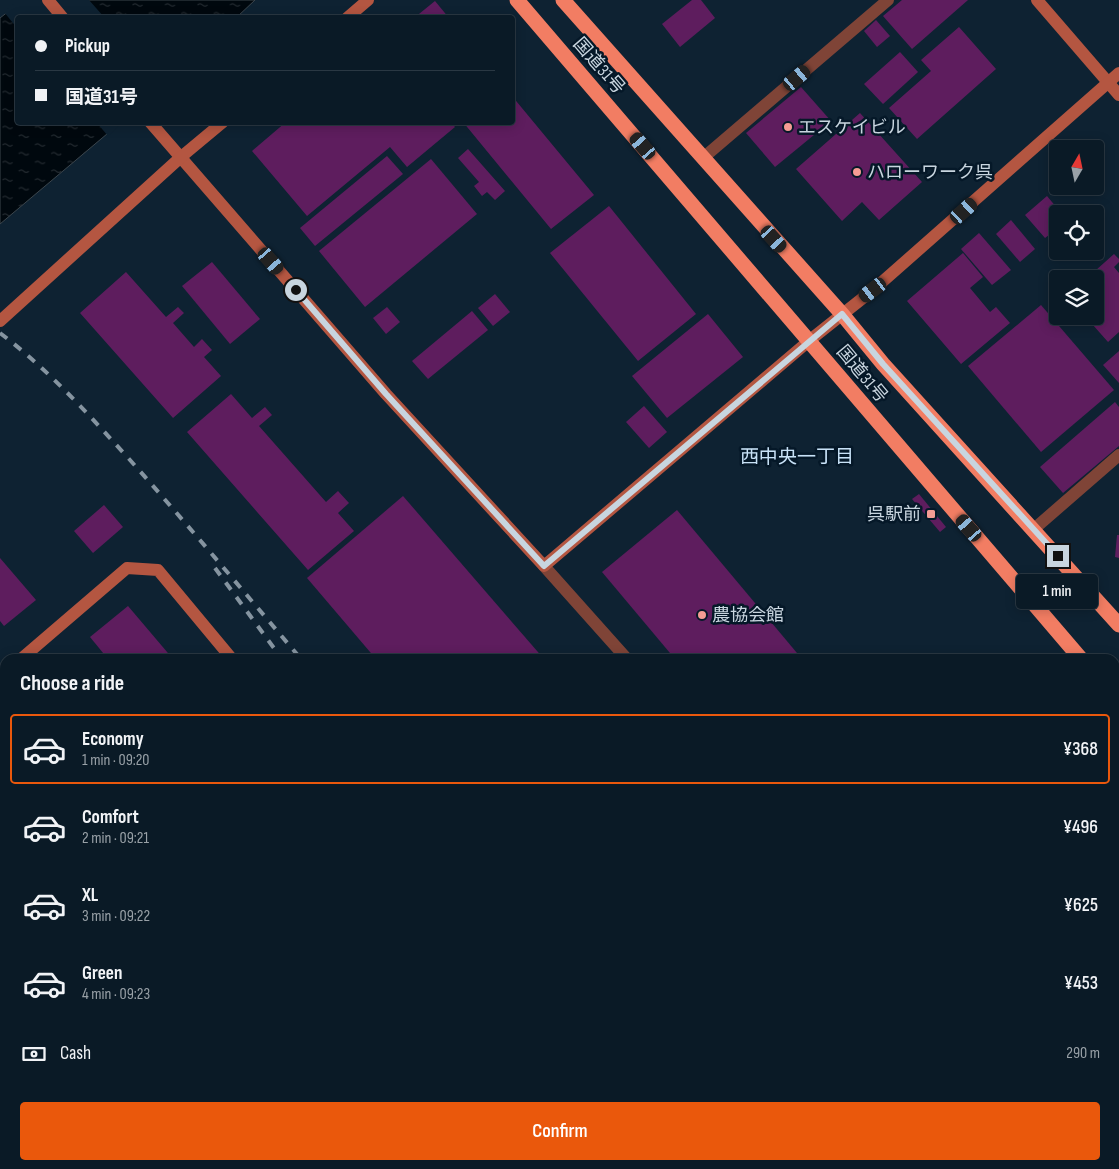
<!DOCTYPE html>
<meta charset="utf-8">
<style>
:root{--surface:#0a1a26;--page:#182732;--text:#f1f3f6;--muted:#99a1a7;--line:#2a3843;--accent:#ea580c}
body{margin:0;font-family:"Sofia Sans Condensed","Noto Sans JP",sans-serif;background:var(--page);color:var(--text);height:100vh;display:flex;flex-direction:column;font-size:19px;white-space:nowrap}
*{box-sizing:border-box;margin:0}
p{font-size:16px;color:var(--muted)}
.icon{flex:none;width:28px;height:28px;fill:none;stroke:currentColor;stroke-width:2;stroke-linecap:round;stroke-linejoin:round}
.map{position:relative;flex:1;overflow:hidden}
.panel{position:absolute;left:0px;top:654px;width:1120px;height:516px;display:flex;flex-direction:column;background:var(--surface);border-radius:15px 15px 0 0;box-shadow:0 2px 12px #0003,0 0 0 1px var(--line)}
.panel>*{flex:none}
.hud{position:absolute;left:15px;top:15px;width:500px;height:110px;border-radius:5px;box-shadow:0 2px 12px #0003,0 0 0 1px var(--line);display:grid;align-content:center;height:110px;padding:0 20px;background:var(--surface)}
.needle{width:32px;rotate:9deg}
.tools{position:absolute;left:1049px;top:140px;display:grid;gap:10px}
.tools a{display:grid;place-items:center;width:55px;height:55px;border-radius:5px;background:var(--surface);box-shadow:0 2px 12px #0003,0 0 0 1px var(--line);font-size:25px}
.end{position:absolute;width:22px;height:22px;margin:-11px;border:6px solid #c8d5df;background:#111;box-shadow:0 0 0 2px #111}
.from{border-radius:50%}
.bubble{position:absolute;height:35px;border-radius:5px;background:var(--surface);box-shadow:0 2px 12px #0003,0 0 0 1px var(--line);font-size:16px;font-weight:600;line-height:35px;text-align:center}
.car{position:absolute;width:15px;height:30px;margin:-15px -8px;border-radius:6px;box-shadow:0 0 4px 1px #0007;background:linear-gradient(#222 24%,#8ab4d8 0 40%,#222 0 76%,#8ab4d8 0 86%,#222 0)}
.hud b{display:flex;align-items:center;gap:18px;height:48px;font-size:19px}
.hud b+b{border-top:1px solid var(--line)}
.hud i{width:12px;height:12px;background:var(--text)}
ul{padding:0;list-style:none}
li{display:flex;align-items:center;gap:15px;height:70px;margin:0 10px 8px;padding:0 10px;border:2px solid transparent;border-radius:5px}
li div{flex:1}
li b{display:block;font-size:19px}
li em{font-style:normal;font-weight:600}
li.on{border-color:var(--accent)}
li>.icon{width:45px;height:45px;stroke-width:1.5}
h2{padding:0 20px;font-size:22px;line-height:60px}
.pay{display:flex;align-items:center;gap:12px;height:55px;padding:0 20px;font-size:19px}
.pay p{margin-inline-start:auto}
.cta{display:flex;gap:10px;margin-top:auto;padding:10px 20px}
.cta a{flex:1;height:58px;border-radius:5px;background:var(--accent);color:#fff;font-size:20px;font-weight:600;line-height:58px;text-align:center}
.map>svg:first-child{display:block}
.water{fill:url(#water-ripples);stroke:#3c464d}
.pier{fill:#0e2232}
.building{fill:#5e1d5e}
.lines{fill:none;stroke-linecap:round;stroke-linejoin:round}
.lane{stroke:#7f4437;stroke-width:10}
.street{stroke:#7f4437;stroke-width:12}
.secondary{stroke:#b45641;stroke-width:12}
.highway{stroke:#f27d63;stroke-width:15}
.rail{stroke:#8594a0;stroke-width:4;stroke-dasharray:9 9;stroke-linecap:butt}
.route{stroke:#c8d5df;stroke-width:6}
.poi-dot{fill:#f59c94;stroke:#051828;stroke-width:2}
.labels{text-anchor:middle;dominant-baseline:central;stroke-width:5;stroke-linejoin:round;paint-order:stroke}
.street-label{font-size:18px;fill:#c8d5df;stroke:#051828}
.poi-label{font-size:18px;fill:#c8d5df;stroke:#051828;text-anchor:start}
.neighbourhood-label{font-size:19px;fill:#c8e2f7;stroke:#051828}
</style>
<div class="map">
<svg width="1119" height="1169" viewBox="0 0 1119 1169">
<defs>
<pattern id="water-ripples" width="26" height="14" patternUnits="userSpaceOnUse" patternTransform="scale(1.25)"><rect width="26" height="14" fill="#00080e"/><path d="M2 4q2-2 4 0t4 0M15 11q2-2 4 0t4 0" fill="none" stroke="#242b31"/></pattern>
</defs>
<rect width="100%" height="100%" fill="#0e2232"/>
<path class="water" d="M23,0H255L237,17L18,18V122L120,123L0,224V18Z"/>
<g class="pier">
<path d="M19,0H89L104,17L18,18L17,28L4,12Z"/>
<path d="M123,122L108,136L97,123V122Z"/>
</g>
<g class="building">
<path d="M692,0H701L715,18L680,47L662,24Z"/>
<path d="M902,0H968L912,49L883,16Z"/>
<path d="M435,1L449,18H414Z"/>
<path d="M876,20L890,36L877,47L864,31Z"/>
<path d="M959,27L996,69L917,139L889,108L931,71L921,60Z"/>
<path d="M900,52L918,72L883,104L864,84Z"/>
<path d="M801,87L831,121L775,167L746,133Z"/>
<path d="M512,96L594,195L551,229L463,122H512Z"/>
<path d="M860,113L922,182L879,220L862,202L842,221L796,169Z"/>
<path d="M286,122H451L455,127L407,167L390,147L307,216L252,151Z"/>
<path d="M468,149L505,191L495,200L487,192L482,196L474,186L479,182L458,158Z"/>
<path d="M387,156L403,174L315,246L300,228Z"/>
<path d="M431,159L477,214L365,307L319,251Z"/>
<path d="M1047,196L1062,214H1058V228L1045,238L1025,215Z"/>
<path d="M609,206L696,314L638,361L550,253Z"/>
<path d="M1011,220L1035,249L1020,262L996,234Z"/>
<path d="M979,233L1011,270L992,285L961,249Z"/>
<path d="M963,253L983,277L970,288L990,312L996,307L1010,323L961,364L907,301Z"/>
<path d="M1114,254L1119,259V262L1114,267L1119,273V332L1108,342L1085,316H1095V279H1086Z"/>
<path d="M212,262L260,319L230,344L182,286Z"/>
<path d="M126,272L166,317L178,307L184,313L173,323L194,347L202,339L212,350L204,357L221,376L173,418L80,313Z"/>
<path d="M495,294L510,312L493,326L478,308Z"/>
<path d="M1041,305L1114,390L1041,452L968,366Z"/>
<path d="M387,307L400,322L386,334L373,318Z"/>
<path d="M472,311L488,330L428,379L412,361Z"/>
<path d="M708,314L743,357L667,418L632,376Z"/>
<path d="M1119,351V383L1103,365Z"/>
<path d="M231,394L252,418L265,407L272,415L259,426L326,502L338,491L349,503L338,513L354,531L308,570L187,432Z"/>
<path d="M1115,402L1119,407V446L1063,493L1040,467Z"/>
<path d="M644,406L667,432L649,448L626,422Z"/>
<path d="M919,494L946,527L940,532L912,499Z"/>
<path d="M403,496L544,659H376L307,578Z"/>
<path d="M104,505L123,527L93,553L74,531Z"/>
<path d="M677,510L802,659H675L602,572Z"/>
<path d="M1117,535H1119V558L1115,557Z"/>
<path d="M0,558L36,600L4,626L0,621Z"/>
<path d="M128,606L173,659H108L90,637Z"/>
<path d="M5,722V764L0,758V727Z"/>
<path d="M5,987V1007L0,1001V991Z"/>
<path d="M133,1165H253L256,1169H137Z"/>
<path d="M672,1165H707L710,1169H676Z"/>
<path d="M746,1165H786L789,1169H749Z"/>
<path d="M793,1165H990L993,1169H796Z"/>
</g>
<g class="lines">
<g class="lane">
<path d="M1115,786L1119,782"/>
<path d="M1115,819L1119,814"/>
<path d="M1115,833L1119,841"/>
<path d="M1115,1016L1119,1013"/>
<path d="M1061,1165V1169"/>
</g>
<g class="street">
<path d="M703,158L888,0"/>
<path d="M1034,529L1119,455"/>
<path d="M544,566L627,659"/>
</g>
<g class="secondary">
<path d="M48,0L63,18"/>
<path d="M1037,0L1119,95"/>
<path d="M347,18L368,0"/>
<path d="M150,122L386,394L544,566L810,340L873,290L1119,73"/>
<path d="M0,321L181,157L223,122"/>
<path d="M21,659L127,568L158,570L232,659"/>
<path d="M0,676L5,672"/>
<path d="M0,811L5,816"/>
<path d="M1115,1108L1119,1097"/>
<path d="M317,1165L321,1169"/>
<path d="M629,1165L633,1169"/>
<path d="M495,1169L500,1165"/>
<path d="M1093,1169L1094,1165"/>
</g>
<g class="highway">
<path d="M517,0L1081,659"/>
<path d="M563,0L842,314L883,364L1119,625"/>
<path d="M1115,699L1119,704"/>
</g>
<g class="rail">
<path d="M0,333C49,370 89,415 130,460C188,525 244,592 301,659"/>
<path d="M215,568L282,659"/>
<path d="M713,1165L717,1169"/>
<path d="M734,1165L737,1169"/>
</g>
</g>
<g class="lines">
<path class="route" d="M296,290L386,394L544,566L842,314L883,364L1058,556"/>
</g>
<g class="poi-dot">
<circle cx="788" cy="127" r="5"/>
<circle cx="857" cy="172" r="5"/>
<rect x="926" y="509" width="10" height="10" rx="2.5"/>
<circle cx="702" cy="615" r="5"/>
</g>
<g class="labels">
<g class="street-label">
<text transform="translate(599 66) rotate(49)">国道31号</text>
<text transform="translate(862 374) rotate(50)">国道31号</text>
</g>
<g class="poi-label">
<text x="798" y="127">エスケイビル</text>
<text x="867" y="172">ハローワーク呉</text>
<text x="921" y="514" text-anchor="end">呉駅前</text>
<text x="712" y="615">農協会館</text>
</g>
<g class="neighbourhood-label">
<text x="797" y="457">西中央一丁目</text>
</g>
</g>
</svg>
<div class="tools">
<a><svg class="needle" viewBox="-14 -14 28 28"><path d="M0-13l5 13h-10z" fill="#e53935"/><path d="M0 13l5-13h-10z" fill="#99a1a7"/></svg></a>
<a><svg class="icon" aria-label="locate" viewBox="0 0 24 24"><circle cx="12" cy="12" r="6"/><path d="M12 2v4M12 18v4M2 12h4M18 12h4"/></svg></a>
<a><svg class="icon" aria-label="layers" viewBox="0 0 24 24"><path d="M12 4l9 5-9 5-9-5zM3 14l9 5 9-5"/></svg></a>
</div>
<i class="end from" style="left:296px;top:290px"></i>
<i class="end" style="left:1058px;top:556px"></i>
<div class="bubble" style="left:1016px;top:574px;width:82px">1 min</div>
<i class="car" style="left:797px;top:78px;rotate:50deg"></i>
<i class="car" style="left:643px;top:146px;rotate:319deg"></i>
<i class="car" style="left:964px;top:211px;rotate:48deg"></i>
<i class="car" style="left:774px;top:239px;rotate:138deg"></i>
<i class="car" style="left:271px;top:261px;rotate:139deg"></i>
<i class="car" style="left:873px;top:290px;rotate:233deg"></i>
<i class="car" style="left:969px;top:528px;rotate:319deg"></i>
<div class="hud">
<b><i class="from"></i>Pickup</b>
<b><i></i>国道31号</b>
</div>
<section class="panel">
<h2>Choose a ride</h2>
<ul>
<li class="on"><svg class="icon" aria-label="car" viewBox="0 0 24 24"><path d="M5 17H2v-5l4-1 3-4h7l3 4 3 1v5h-3M9 17h6M6 11h13"/><circle cx="7" cy="17" r="2"/><circle cx="17" cy="17" r="2"/></svg><div><b>Economy</b><p>1 min · 09:20</p></div><em>¥368</em></li>
<li><svg class="icon" aria-label="car" viewBox="0 0 24 24"><path d="M5 17H2v-5l4-1 3-4h7l3 4 3 1v5h-3M9 17h6M6 11h13"/><circle cx="7" cy="17" r="2"/><circle cx="17" cy="17" r="2"/></svg><div><b>Comfort</b><p>2 min · 09:21</p></div><em>¥496</em></li>
<li><svg class="icon" aria-label="car" viewBox="0 0 24 24"><path d="M5 17H2v-5l4-1 3-4h7l3 4 3 1v5h-3M9 17h6M6 11h13"/><circle cx="7" cy="17" r="2"/><circle cx="17" cy="17" r="2"/></svg><div><b>XL</b><p>3 min · 09:22</p></div><em>¥625</em></li>
<li><svg class="icon" aria-label="car" viewBox="0 0 24 24"><path d="M5 17H2v-5l4-1 3-4h7l3 4 3 1v5h-3M9 17h6M6 11h13"/><circle cx="7" cy="17" r="2"/><circle cx="17" cy="17" r="2"/></svg><div><b>Green</b><p>4 min · 09:23</p></div><em>¥453</em></li>
</ul>
<div class="pay"><svg class="icon" aria-label="cash" viewBox="0 0 24 24"><path d="M3 7h18v10H3z"/><circle cx="12" cy="12" r="2"/></svg>Cash<p>290 m</p></div>
<div class="cta"><a>Confirm</a></div>
</section>
</div>
